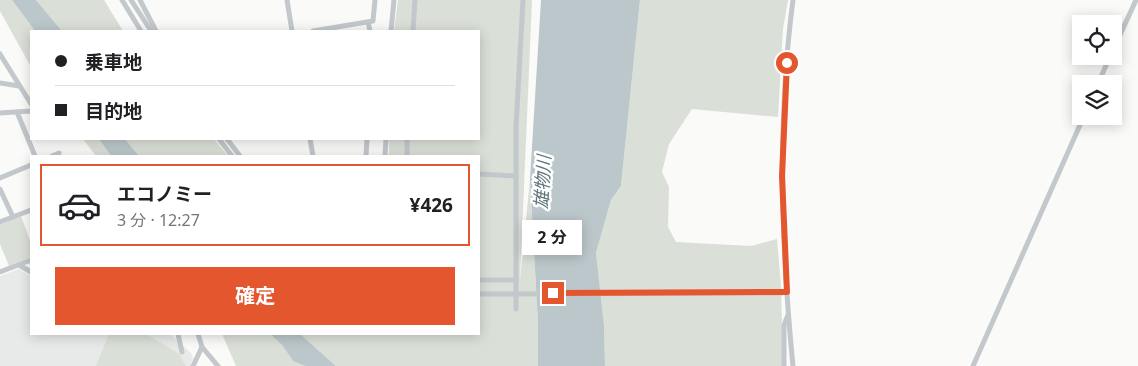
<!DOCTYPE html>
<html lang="ja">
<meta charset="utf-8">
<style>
:root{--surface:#fff;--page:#f6f6f6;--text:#202124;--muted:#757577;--line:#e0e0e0;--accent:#e4572e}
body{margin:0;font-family:"Noto Sans","Noto Sans JP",sans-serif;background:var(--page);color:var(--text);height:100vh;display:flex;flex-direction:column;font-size:19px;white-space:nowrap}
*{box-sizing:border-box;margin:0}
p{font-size:16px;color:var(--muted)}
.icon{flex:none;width:28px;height:28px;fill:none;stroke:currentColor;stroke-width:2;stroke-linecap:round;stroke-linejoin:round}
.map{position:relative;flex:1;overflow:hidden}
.sheet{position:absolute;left:30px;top:155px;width:450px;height:180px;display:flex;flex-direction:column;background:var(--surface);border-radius:0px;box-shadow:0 2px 12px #0003}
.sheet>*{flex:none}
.banner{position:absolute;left:30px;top:30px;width:450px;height:110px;border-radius:0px;box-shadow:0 2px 12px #0003;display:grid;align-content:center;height:110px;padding:0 25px;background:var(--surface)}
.controls{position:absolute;left:1072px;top:15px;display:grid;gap:10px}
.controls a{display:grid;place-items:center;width:50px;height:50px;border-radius:0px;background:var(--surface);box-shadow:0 2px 12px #0003;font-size:25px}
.end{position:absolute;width:22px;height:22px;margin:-11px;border:6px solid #e4572e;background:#fff;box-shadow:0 0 0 2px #fff}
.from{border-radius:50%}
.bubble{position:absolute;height:35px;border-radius:0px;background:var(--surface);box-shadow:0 2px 12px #0003;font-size:16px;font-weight:700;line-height:35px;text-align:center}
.banner b{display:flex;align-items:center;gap:18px;height:48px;font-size:19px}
.banner b+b{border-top:1px solid var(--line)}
.banner i{width:12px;height:12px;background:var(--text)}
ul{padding:9px 0 0;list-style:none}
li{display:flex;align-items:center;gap:15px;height:82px;margin:0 10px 8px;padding:0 15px;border:2px solid var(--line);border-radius:0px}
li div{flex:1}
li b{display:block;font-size:19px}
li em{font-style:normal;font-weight:700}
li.active{border-color:var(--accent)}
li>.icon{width:45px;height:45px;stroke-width:1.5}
.primary-button{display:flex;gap:10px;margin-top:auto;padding:10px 25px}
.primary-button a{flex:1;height:58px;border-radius:0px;background:var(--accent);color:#fff;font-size:20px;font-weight:700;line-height:58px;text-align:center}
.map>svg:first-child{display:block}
.built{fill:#e8e9e9}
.green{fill:#dadfd7}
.water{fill:#bbc7cb}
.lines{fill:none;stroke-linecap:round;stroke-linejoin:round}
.minor{stroke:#c3c8cc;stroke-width:5}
.minor-bridge{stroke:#c3c8cc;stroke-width:5}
.route{stroke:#e4572e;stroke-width:6}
.labels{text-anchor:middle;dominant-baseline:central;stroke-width:5;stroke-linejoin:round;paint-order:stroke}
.water-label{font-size:18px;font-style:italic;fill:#60757c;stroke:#fff}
</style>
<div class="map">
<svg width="1138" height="366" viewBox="0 0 1138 366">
<rect width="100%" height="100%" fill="#fafaf8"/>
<path class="built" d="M19,269L31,276V334H170L191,353L193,358L190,366H0V276Z"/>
<g class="green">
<path d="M0,0H12L35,31H31V67L0,11Z"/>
<path d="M36,0H104L123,31H62Z"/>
<path d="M398,0H532L520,280L530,179L538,323V366H336L300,334H479V156H389V139H479V31H394Z"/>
<path d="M640,0H788L783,29L778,117L692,109L669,144L662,172L669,187L668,227L676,242L751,246L777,239L781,287L783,366H605L604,325L596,253L611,200L621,186Z"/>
<path d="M83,139H99L111,156H96Z"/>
<path d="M125,139H214L228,156H139Z"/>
<path d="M21,216L31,243V257L9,266L0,244V225Z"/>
<path d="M109,334H146L179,354L186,366H96Z"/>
<path d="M222,334H270L282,345L293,361L305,366H236Z"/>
</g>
<g class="water">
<path d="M12,0H36L62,31H35Z"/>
<path d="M541,0H640L621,186L611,200L596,253L604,325L605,366H538V323L530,179Z"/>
<path d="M99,139H125L139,156H111Z"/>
<path d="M270,334H300L336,366H305L293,361L282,345Z"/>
</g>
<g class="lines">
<g class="minor">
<path d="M122,0L141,31"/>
<path d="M131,0L151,31"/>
<path d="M140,0L156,31"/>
<path d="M287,0L292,31"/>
<path d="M793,0C777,121 781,245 793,366"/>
<path d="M368,22L370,31"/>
<path d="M313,31L373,21L375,0"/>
<path d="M391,31L394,0"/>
<path d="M413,31L415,0"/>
<path d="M1114,48L1136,0"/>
<path d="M0,54L31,104"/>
<path d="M0,83L19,86"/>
<path d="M1098,84L1110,56"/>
<path d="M17,112L35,156"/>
<path d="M0,113L31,111"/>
<path d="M219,139L232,156"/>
<path d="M227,139L240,156"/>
<path d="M310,139L313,156"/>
<path d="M52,156L59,153"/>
<path d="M366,156L367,139"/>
<path d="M385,156L386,139"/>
<path d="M407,156V139"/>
<path d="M479,174L516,176"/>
<path d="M0,178L31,165"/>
<path d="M0,189L13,217"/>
<path d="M0,222L31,210"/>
<path d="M19,265L31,272"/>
<path d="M0,272L31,260"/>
<path d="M479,280H516"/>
<path d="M516,309V127L523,0"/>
<path d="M178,334L182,352"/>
<path d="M202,347L218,366"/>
<path d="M193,366L202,347L198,334"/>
<path d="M784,366V325L788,315"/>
<path d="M973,366L1084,116"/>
</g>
<path class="minor-bridge" d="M479,294L782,293"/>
</g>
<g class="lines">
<path class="route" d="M553,293L787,292L782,176L787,63"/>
</g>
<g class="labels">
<g class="water-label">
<text transform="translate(542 182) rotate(-87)">雄物川</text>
</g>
</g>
</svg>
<div class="controls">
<a><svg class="icon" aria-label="locate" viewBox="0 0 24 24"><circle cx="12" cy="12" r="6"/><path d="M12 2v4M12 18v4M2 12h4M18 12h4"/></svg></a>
<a><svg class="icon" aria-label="layers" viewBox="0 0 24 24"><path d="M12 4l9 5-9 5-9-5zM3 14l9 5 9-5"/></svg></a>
</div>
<i class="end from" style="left:787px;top:63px"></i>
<i class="end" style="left:553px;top:293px"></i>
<div class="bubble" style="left:522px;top:220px;width:60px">2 分</div>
<div class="banner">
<b><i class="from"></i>乗車地</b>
<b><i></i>目的地</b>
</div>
<section class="sheet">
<ul>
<li class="active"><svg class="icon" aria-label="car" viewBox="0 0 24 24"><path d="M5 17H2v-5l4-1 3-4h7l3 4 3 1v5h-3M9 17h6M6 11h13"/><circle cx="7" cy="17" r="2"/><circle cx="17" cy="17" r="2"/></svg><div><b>エコノミー</b><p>3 分 · 12:27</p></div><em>¥426</em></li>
</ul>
<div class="primary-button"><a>確定</a></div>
</section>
</div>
